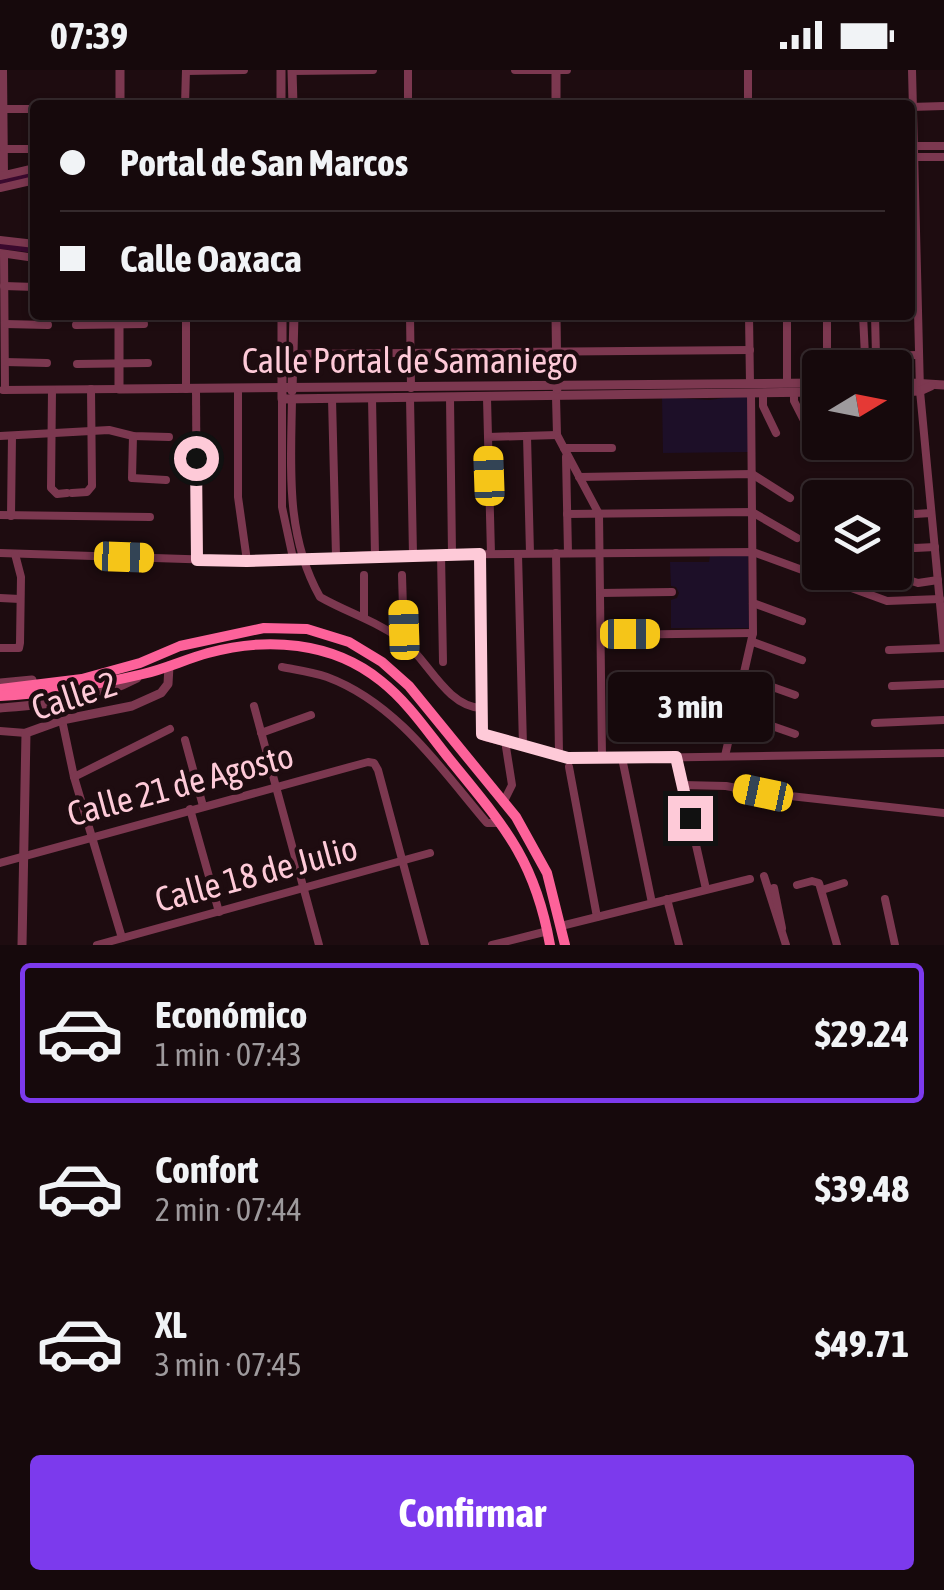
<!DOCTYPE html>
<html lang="es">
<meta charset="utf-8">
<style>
:root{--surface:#16090c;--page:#1f1215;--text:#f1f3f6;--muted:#9e9a9d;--line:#352a2d;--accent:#7c3aed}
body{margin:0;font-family:"Asap Condensed",sans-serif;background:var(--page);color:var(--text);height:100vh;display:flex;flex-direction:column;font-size:38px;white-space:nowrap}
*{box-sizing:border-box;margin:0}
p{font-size:32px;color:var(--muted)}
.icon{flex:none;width:55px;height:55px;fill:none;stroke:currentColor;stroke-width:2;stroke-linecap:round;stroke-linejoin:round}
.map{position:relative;height:875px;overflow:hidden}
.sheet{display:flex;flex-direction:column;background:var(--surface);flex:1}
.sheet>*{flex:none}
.hud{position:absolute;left:30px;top:30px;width:885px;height:220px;border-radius:10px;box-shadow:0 2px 8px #0004,0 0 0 2px var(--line);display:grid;align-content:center;height:220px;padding:0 30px;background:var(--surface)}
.needle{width:65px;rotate:80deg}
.tools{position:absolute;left:802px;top:280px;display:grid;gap:20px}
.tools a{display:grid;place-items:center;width:110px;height:110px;border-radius:10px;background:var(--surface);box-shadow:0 2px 8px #0004,0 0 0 2px var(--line);font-size:50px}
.end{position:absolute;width:45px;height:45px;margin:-22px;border:12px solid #fecad8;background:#111;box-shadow:0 0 0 5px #111}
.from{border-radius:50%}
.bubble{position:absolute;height:70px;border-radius:10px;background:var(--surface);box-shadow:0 2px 8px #0004,0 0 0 2px var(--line);font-size:32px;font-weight:700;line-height:70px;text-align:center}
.car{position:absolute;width:30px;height:60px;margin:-30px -15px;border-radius:12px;box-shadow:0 0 8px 2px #0007;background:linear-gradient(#f5c518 24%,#345 0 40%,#f5c518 0 76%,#345 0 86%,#f5c518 0)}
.hud b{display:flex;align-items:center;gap:35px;height:95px;font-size:38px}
.hud b+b{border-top:2px solid var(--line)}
.hud i{width:25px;height:25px;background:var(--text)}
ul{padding:18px 0 0;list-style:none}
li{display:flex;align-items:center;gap:30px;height:140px;margin:0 20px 15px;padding:0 10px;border:5px solid transparent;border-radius:10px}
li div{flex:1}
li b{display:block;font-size:38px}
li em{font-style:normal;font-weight:700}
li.active{border-color:var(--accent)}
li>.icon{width:90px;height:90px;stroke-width:1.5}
.primary-button{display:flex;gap:20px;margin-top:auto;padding:20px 30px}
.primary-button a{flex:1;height:115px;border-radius:10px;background:var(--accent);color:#fff;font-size:40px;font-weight:700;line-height:115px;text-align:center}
.status{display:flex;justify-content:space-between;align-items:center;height:70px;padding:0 50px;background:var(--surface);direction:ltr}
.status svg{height:28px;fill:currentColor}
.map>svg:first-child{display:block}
.green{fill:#1d0f28}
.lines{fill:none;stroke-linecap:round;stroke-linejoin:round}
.canal{stroke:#3a092e;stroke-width:6}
.minor{stroke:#7c3850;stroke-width:8}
.tertiary{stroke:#7c3850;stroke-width:9}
.secondary{stroke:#fd629a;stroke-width:10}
.route{stroke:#fecad8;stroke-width:12}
.labels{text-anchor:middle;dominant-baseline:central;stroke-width:9;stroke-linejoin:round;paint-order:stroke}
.street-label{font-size:35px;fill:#fecad8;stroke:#1e0c10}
</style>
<div class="status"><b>07:39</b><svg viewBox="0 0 49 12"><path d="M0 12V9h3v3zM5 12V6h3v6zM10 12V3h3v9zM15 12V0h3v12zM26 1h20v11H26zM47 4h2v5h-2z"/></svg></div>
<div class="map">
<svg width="944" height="875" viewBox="0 0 944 875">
<rect width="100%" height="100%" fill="#1e0c10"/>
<g class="green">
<path d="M736,326H748L749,382L663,383L662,327L710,330Z"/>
<path d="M748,485L749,558H671V530L677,528L679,523L676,517L671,516L670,492H709L710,486Z"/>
</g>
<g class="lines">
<g class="canal">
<path d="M0,112L35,105"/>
<path d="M0,176L35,180"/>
</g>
<g class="minor">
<path d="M3,0L4,105"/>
<path d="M515,0H567"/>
<path d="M748,0V35"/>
<path d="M912,0L920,321L944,576"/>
<path d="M186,1L244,0"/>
<path d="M292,1L373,0"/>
<path d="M78,34L135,35"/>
<path d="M185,35L186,0"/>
<path d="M408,35V0"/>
<path d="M910,37L944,36"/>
<path d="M3,39H35"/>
<path d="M910,76H944"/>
<path d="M4,79H35"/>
<path d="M910,87H944"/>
<path d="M0,106L35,98"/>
<path d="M0,118L35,110"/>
<path d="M0,170L35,174"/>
<path d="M0,183L35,188"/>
<path d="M4,184L5,320"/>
<path d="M4,216L35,217"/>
<path d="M410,245L411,318"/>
<path d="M749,245L750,314"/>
<path d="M827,245V298"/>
<path d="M863,245L865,286L919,285"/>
<path d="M875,245L876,286"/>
<path d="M5,254L48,255"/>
<path d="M76,255L144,254"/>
<path d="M294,284L750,280"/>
<path d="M5,292L47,293"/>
<path d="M77,294L148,293"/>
<path d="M787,313V245"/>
<path d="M238,318V427L247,491"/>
<path d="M186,319V245"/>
<path d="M196,319L197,489"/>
<path d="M3,320L119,319"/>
<path d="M52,320L51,418L57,424L67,423"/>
<path d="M794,322V331L815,372"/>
<path d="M763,323V336L776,363"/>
<path d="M556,327L557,365L599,444L602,688"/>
<path d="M372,328L375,485"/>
<path d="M410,328L413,485"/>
<path d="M450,328L452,484"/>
<path d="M487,328L491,484"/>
<path d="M282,329V437L293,488"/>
<path d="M292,329C291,398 285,465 320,527C348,543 379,552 405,572C429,593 447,636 481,638"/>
<path d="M332,329L336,486"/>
<path d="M0,366L109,360L133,366L169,367"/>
<path d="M133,366L132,408L166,410"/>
<path d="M527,366L530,483"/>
<path d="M488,367L557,365"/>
<path d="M886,372V373"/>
<path d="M564,378H612"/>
<path d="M566,387L568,483"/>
<path d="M579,407L752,404L790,428"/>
<path d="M72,423L87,422L92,416L91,319"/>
<path d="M895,437L915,444L931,443"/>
<path d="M567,444L752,442L797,468"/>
<path d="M0,445L150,447"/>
<path d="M11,446L12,366"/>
<path d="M895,471L915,478L935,477"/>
<path d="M0,483L247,491L375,485L753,482L887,531L940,529"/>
<path d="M556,483L559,685"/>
<path d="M441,484L443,592"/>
<path d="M481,484V660L485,667L572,689L944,683"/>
<path d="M518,484L523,676"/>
<path d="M890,504L918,513L938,510"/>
<path d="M402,505L404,572"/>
<path d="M600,523L672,522"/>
<path d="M0,528L20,529"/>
<path d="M753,533L802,551"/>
<path d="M364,547V505"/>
<path d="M601,565L753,563"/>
<path d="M753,572L802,590"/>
<path d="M0,578H19L20,573L21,507L15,484"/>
<path d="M889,580L944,578"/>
<path d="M282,597C297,600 313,602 327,607C397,633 441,699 487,753H499"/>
<path d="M744,607L795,625"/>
<path d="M679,613L743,611"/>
<path d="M892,616L944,614"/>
<path d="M254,636L319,875"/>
<path d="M735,643L795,664"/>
<path d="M62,650L74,707L122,868"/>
<path d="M655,650L734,648"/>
<path d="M875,653L944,650"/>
<path d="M0,661L26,663"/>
<path d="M261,663L311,645"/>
<path d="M185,670L203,736"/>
<path d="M725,686L753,563L751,323"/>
<path d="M676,687L706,819"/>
<path d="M622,688L652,833"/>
<path d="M569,697L597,847"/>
<path d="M74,707L170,659"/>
<path d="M682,715L726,716L763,723L944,743"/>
<path d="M504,731L512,715L506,677"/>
<path d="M190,739L219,842"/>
<path d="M0,793L368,692L374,693L378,700L425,875"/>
<path d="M764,806L786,875"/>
<path d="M797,815L812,811L819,813L837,875"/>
<path d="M774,818L782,858"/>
<path d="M822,820L844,813"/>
<path d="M667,829L679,875"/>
<path d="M885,829L895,875"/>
<path d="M561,856L750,809"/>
<path d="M97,875L430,783"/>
<path d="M492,875L548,861"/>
</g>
<g class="tertiary">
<path d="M120,0V35"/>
<path d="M281,0V35"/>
<path d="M292,0L293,35"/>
<path d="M556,35V0"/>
<path d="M119,245V319L820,313"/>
<path d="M282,245V329L820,322"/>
<path d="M556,245L557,319"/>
<path d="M895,312L944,315"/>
<path d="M292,321L294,245"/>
<path d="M895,322L920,321L931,316"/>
<path d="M0,613L32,610"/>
<path d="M0,638C49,634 94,631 137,608"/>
<path d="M22,875L26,663L62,650L132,636L161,623L168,614L169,596"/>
</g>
<g class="secondary">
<path d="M0,619L82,609L140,593L180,576L264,558L307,559L349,572L382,592L409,616L516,747L547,803L565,875"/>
<path d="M0,626C48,624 96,615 143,604C165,599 186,589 208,583C266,567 332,571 381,611C409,633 429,664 451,691C504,756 535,790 550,875"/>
</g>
</g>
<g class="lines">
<path class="route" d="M196,388L197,490L247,491L480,484L482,664L568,688L676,687L690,748"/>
</g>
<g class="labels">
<g class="street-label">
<text x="410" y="290">Calle Portal de Samaniego</text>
<text transform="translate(74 625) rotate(-18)">Calle 2</text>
<text transform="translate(180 714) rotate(-15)">Calle 21 de Agosto</text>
<text transform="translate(256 803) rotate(-15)">Calle 18 de Julio</text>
</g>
</g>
</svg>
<div class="tools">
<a><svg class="needle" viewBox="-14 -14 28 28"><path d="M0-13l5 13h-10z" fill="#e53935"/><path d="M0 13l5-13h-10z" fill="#9e9a9d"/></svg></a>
<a><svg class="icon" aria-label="layers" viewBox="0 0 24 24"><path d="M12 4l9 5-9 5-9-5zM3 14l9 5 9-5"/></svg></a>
</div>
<i class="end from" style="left:196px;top:388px"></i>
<i class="end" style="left:690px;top:748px"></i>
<div class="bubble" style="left:608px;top:602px;width:165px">3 min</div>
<i class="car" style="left:489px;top:406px;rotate:358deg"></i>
<i class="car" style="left:124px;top:487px;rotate:92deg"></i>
<i class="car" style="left:404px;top:560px;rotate:358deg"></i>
<i class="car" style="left:630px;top:564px;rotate:90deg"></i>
<i class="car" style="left:763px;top:723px;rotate:282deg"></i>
<div class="hud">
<b><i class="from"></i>Portal de San Marcos</b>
<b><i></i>Calle Oaxaca</b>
</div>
</div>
<section class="sheet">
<ul>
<li class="active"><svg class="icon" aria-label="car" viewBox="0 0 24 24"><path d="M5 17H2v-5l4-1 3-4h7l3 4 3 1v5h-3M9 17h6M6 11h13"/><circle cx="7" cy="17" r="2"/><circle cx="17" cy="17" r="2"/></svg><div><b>Económico</b><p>1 min · 07:43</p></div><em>$29.24</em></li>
<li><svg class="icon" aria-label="car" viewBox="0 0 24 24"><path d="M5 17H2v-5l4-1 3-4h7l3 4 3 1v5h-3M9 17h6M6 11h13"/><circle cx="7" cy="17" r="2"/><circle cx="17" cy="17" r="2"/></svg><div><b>Confort</b><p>2 min · 07:44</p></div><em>$39.48</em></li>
<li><svg class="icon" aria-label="car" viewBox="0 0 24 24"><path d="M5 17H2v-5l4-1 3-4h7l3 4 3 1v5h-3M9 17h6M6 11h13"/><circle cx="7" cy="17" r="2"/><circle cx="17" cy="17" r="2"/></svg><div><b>XL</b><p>3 min · 07:45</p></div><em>$49.71</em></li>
</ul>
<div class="primary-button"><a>Confirmar</a></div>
</section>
